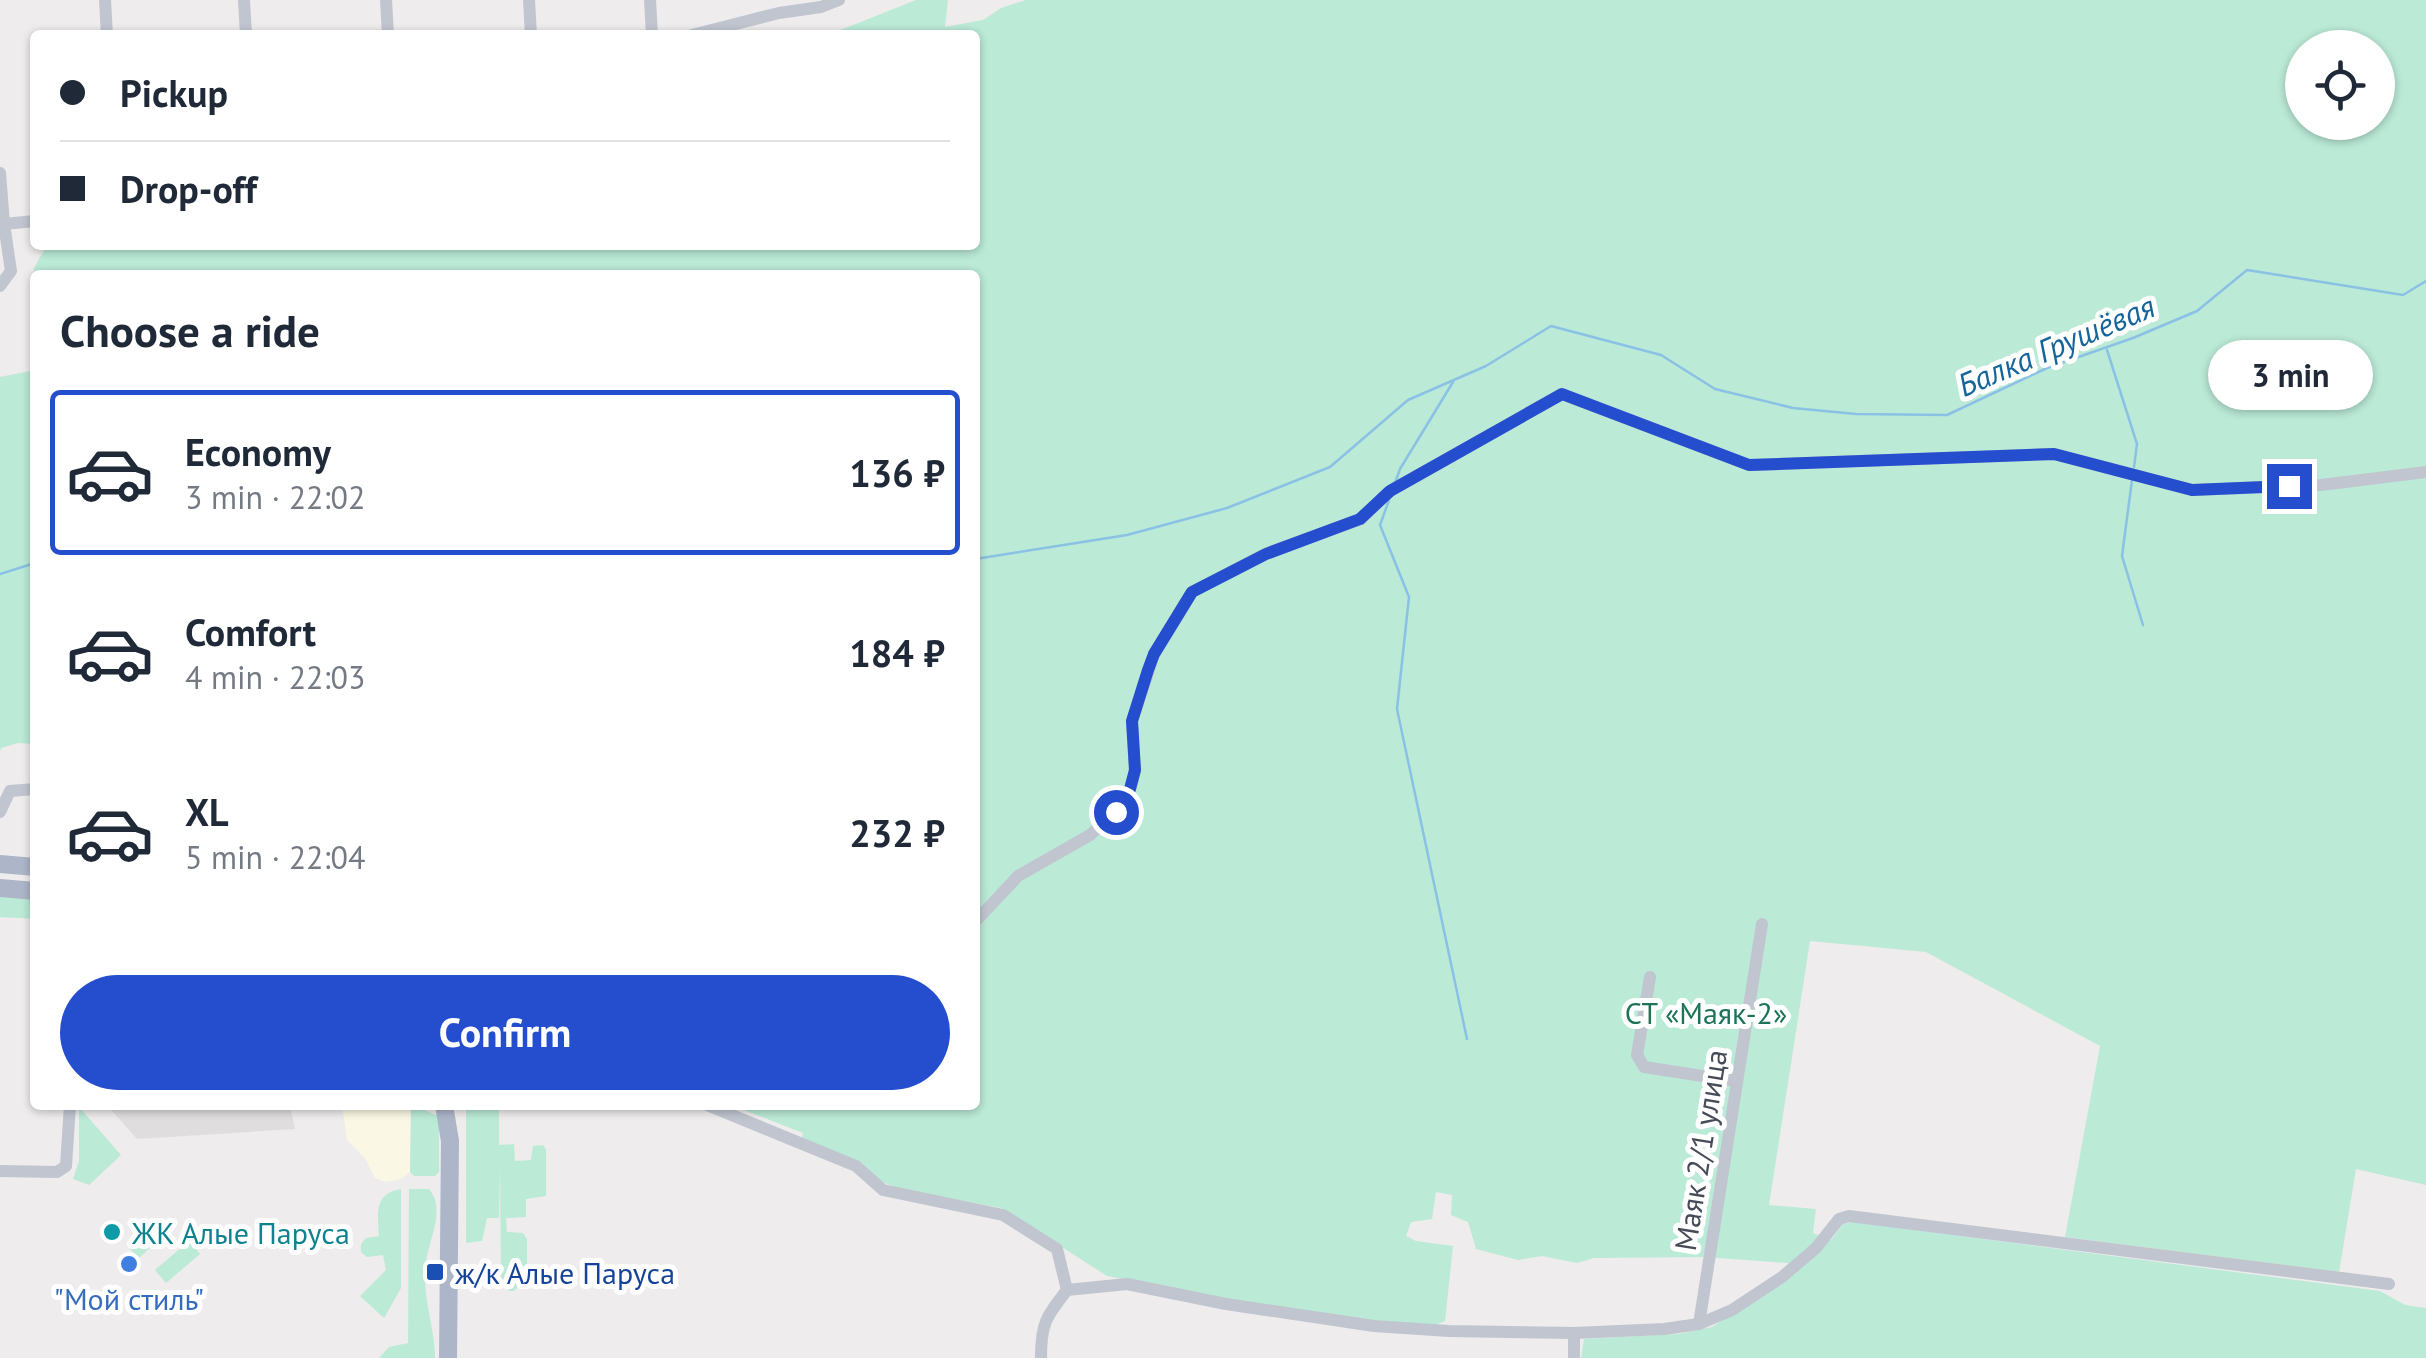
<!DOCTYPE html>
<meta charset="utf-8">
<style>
:root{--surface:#fff;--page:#f2f2f3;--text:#1f2937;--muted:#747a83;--line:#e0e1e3;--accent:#254ecf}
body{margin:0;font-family:"PT Sans",sans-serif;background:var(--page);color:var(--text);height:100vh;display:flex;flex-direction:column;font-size:38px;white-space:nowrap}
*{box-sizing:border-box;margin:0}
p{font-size:32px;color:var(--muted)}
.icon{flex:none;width:55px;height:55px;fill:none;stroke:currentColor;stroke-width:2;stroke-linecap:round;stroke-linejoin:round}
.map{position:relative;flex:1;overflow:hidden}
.sheet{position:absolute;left:30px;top:270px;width:950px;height:840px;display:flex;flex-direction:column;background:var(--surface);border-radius:10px;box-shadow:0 2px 8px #0004}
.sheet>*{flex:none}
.banner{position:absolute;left:30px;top:30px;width:950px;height:220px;border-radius:10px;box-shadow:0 2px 8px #0004;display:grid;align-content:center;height:220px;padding:0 30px;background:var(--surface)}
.tools{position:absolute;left:2285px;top:30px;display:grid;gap:20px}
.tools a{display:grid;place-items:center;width:110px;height:110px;border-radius:50%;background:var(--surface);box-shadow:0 2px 8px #0004;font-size:50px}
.end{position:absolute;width:45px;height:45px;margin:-22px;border:12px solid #254ecf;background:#fff;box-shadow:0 0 0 5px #fff}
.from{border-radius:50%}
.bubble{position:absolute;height:70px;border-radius:35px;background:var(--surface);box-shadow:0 2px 8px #0004;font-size:32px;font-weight:700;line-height:70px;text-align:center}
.banner b{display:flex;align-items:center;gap:35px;height:95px;font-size:38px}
.banner b+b{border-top:2px solid var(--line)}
.banner i{width:25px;height:25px;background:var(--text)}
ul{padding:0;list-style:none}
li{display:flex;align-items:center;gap:30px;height:165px;margin:0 20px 15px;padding:0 10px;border:5px solid transparent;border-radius:10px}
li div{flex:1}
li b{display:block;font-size:38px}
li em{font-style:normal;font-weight:700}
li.on{border-color:var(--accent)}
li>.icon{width:90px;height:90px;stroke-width:1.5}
h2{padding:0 30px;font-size:45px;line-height:120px}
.button{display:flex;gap:20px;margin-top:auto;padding:20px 30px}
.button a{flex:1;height:115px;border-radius:60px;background:var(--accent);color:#fff;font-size:40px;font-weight:700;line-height:115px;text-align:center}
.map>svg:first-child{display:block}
.commercial{fill:#faf8e4}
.education{fill:#dfdddd}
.green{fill:#bbead7;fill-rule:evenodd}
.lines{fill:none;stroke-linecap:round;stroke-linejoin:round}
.stream{stroke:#8bc1e5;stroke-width:2.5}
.minor{stroke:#c0c5d0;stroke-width:12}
.major{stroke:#adb6c9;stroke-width:18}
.route{stroke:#254ecf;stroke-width:12}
.culture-dot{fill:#0f9aa8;stroke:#fff;stroke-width:4}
.shop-dot{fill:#3f7fe0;stroke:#fff;stroke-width:4}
.transit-dot{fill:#1a4fb4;stroke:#fff;stroke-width:4}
.labels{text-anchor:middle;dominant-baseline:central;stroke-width:10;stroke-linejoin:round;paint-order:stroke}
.park-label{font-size:30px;fill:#1c7358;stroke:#fff}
.street-label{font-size:30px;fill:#454b57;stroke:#fff}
.culture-label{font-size:30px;fill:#0d838f;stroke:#fff;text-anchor:start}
.transit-label{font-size:30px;fill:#164399;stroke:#fff;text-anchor:start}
.shop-label{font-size:30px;fill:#366cbe;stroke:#fff}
.water-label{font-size:32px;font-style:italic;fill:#15659a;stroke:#fff}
</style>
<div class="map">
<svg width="2426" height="1358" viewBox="0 0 2426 1358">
<rect width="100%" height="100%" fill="#eeecec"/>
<path class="commercial" d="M342,1105H411L410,1172L402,1179L386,1182L375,1178L364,1157L347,1140Z"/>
<path class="education" d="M107,1105H290L295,1129L137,1139Z"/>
<g class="green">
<path d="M916,0H948L945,27L983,20L1001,8L1026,0H2426V1185L2356,1169L2339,1272L2065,1237L2100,1046L1926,952L1810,941L1769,1205L1816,1209L1813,1233L1831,1240L1843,1224L1853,1222L2380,1291L2405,1305L2426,1308V1358H1581L1584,1339L1678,1334L1712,1327L1795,1274L1788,1263L1705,1257L1594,1258L1577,1263L1542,1256L1518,1260L1476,1249L1468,1222L1451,1215L1452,1195L1436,1192L1432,1219L1411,1222L1406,1236L1416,1241L1453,1246L1445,1321L1435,1325L1374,1321L1230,1300L1107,1276L1001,1208L900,1189L882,1182L863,1164L802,1138L803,1133L731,1105H975V275L35,276L34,268L47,245H975V35H828ZM2302,48H2378V122H2302Z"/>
<path d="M35,370V744L18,743L1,748L0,752V377Z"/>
<path d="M0,892L35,895V919L0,917Z"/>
<path d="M411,1105L439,1116V1172L435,1176H414L410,1172Z"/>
<path d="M466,1105H499V1145L514,1144L515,1161L531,1160L533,1146L543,1145L546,1149V1196L526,1199V1217L506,1218L507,1232L523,1233L527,1239V1264L521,1269V1283L514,1291H509L508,1280H501L500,1165L499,1218H487L482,1241L466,1243Z"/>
<path d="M79,1107L121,1155L89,1185L73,1179L79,1161Z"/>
<path d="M401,1189V1288L384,1318L360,1296L386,1270L383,1255L367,1257L361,1252V1244L366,1238L379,1236C377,1212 375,1193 401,1189Z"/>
<path d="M409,1189H429C445,1208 431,1236 427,1256C419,1289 435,1325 435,1358H379L389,1347L408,1343Z"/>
<path d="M156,1218L168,1231L139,1258L127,1246Z"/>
<path d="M189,1241L200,1254L166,1283L155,1270Z"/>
</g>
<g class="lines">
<g class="stream">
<path d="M2107,350L2137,444L2134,467"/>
<path d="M2132,480L2122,556L2143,625"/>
<path d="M1395,483L1400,469L1453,382"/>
<path d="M1389,500L1380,525L1409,597L1397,709L1467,1039"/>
<path d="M975,559L1127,535L1227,508L1330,467L1408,400L1486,366L1551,326L1661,355L1715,389L1793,408L1856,414L1947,415L2047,368L2133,338L2197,311L2247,270L2403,295L2426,281"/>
<path d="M0,574L35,563"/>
</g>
<g class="minor">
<path d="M105,0L107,35"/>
<path d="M244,0L246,35"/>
<path d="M386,0L388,35"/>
<path d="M529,0L531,35"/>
<path d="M650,0L652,35"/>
<path d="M692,35L779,13L821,7L839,0"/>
<path d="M0,173L4,224"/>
<path d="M0,286L11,271L4,224L35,221"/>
<path d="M0,812L10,791L35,789"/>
<path d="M975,922L1018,876L1090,835L1116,812L1130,789L1135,771L1132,721L1149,670L1154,654L1192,592L1265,554L1361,519L1390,491L1562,394L1749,465L2055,454L2192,490L2321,485L2426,472"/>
<path d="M1650,977L1637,1055L1644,1067L1735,1081"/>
<path d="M707,1105L856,1166L883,1190L1003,1215L1057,1249L1067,1290"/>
<path d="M0,1171L57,1172L66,1166L70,1105"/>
<path d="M1699,1324L1762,924"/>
<path d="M1041,1358C1041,1323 1046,1317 1067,1290L1127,1284L1226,1304L1374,1326L1449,1331L1574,1333L1664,1329L1699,1324L1732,1310L1782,1277L1816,1248L1839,1219L1849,1216L2389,1284"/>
<path d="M1574,1358V1333"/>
</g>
<g class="major">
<path d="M0,864L35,867"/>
<path d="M0,888L35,891"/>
<path d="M444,1105L450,1141L448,1358"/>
</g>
</g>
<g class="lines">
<path class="route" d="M1116,812L1130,789L1135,770L1132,721L1148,670L1154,654L1192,592L1266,554L1360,519L1390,491L1562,394L1749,465L2054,454L2192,490L2289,486"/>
</g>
<circle class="culture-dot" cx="112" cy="1232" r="10"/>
<circle class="shop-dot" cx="129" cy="1264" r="10"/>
<rect class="transit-dot" x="425" y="1262" width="20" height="20" rx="5"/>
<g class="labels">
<g class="park-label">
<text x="1706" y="1012">СТ «Маяк-2»</text>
</g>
<g class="street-label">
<text transform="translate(1700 1150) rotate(-81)">Маяк 2/1 улица</text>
</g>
<g class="culture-label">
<text x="132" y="1232">ЖК Алые Паруса</text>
</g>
<g class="transit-label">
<text x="455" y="1272">ж/к Алые Паруса</text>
</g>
<g class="shop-label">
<text x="129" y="1298">"Мой стиль"</text>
</g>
<g class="water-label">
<text transform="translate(2056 345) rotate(-23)">Балка Грушёвая</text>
</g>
</g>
</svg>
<div class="tools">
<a><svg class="icon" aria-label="locate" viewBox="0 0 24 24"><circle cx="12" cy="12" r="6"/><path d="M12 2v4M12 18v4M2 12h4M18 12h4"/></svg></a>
</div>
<i class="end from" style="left:1116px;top:812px"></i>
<i class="end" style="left:2289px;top:486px"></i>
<div class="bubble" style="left:2208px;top:340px;width:165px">3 min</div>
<div class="banner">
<b><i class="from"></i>Pickup</b>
<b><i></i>Drop-off</b>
</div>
<section class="sheet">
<h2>Choose a ride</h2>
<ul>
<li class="on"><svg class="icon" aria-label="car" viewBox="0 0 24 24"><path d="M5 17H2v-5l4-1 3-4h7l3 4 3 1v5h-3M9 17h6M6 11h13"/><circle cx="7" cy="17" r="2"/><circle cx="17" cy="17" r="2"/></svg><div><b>Economy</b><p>3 min · 22:02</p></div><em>136 ₽</em></li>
<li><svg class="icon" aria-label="car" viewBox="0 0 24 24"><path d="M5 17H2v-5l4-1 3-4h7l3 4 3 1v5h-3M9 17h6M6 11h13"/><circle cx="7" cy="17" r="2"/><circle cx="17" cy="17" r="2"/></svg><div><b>Comfort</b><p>4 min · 22:03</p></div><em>184 ₽</em></li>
<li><svg class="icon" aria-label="car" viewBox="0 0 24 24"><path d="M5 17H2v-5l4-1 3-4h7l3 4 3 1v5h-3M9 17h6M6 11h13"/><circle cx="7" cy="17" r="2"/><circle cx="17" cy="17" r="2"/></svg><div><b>XL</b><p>5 min · 22:04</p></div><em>232 ₽</em></li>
</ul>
<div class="button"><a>Confirm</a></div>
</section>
</div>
